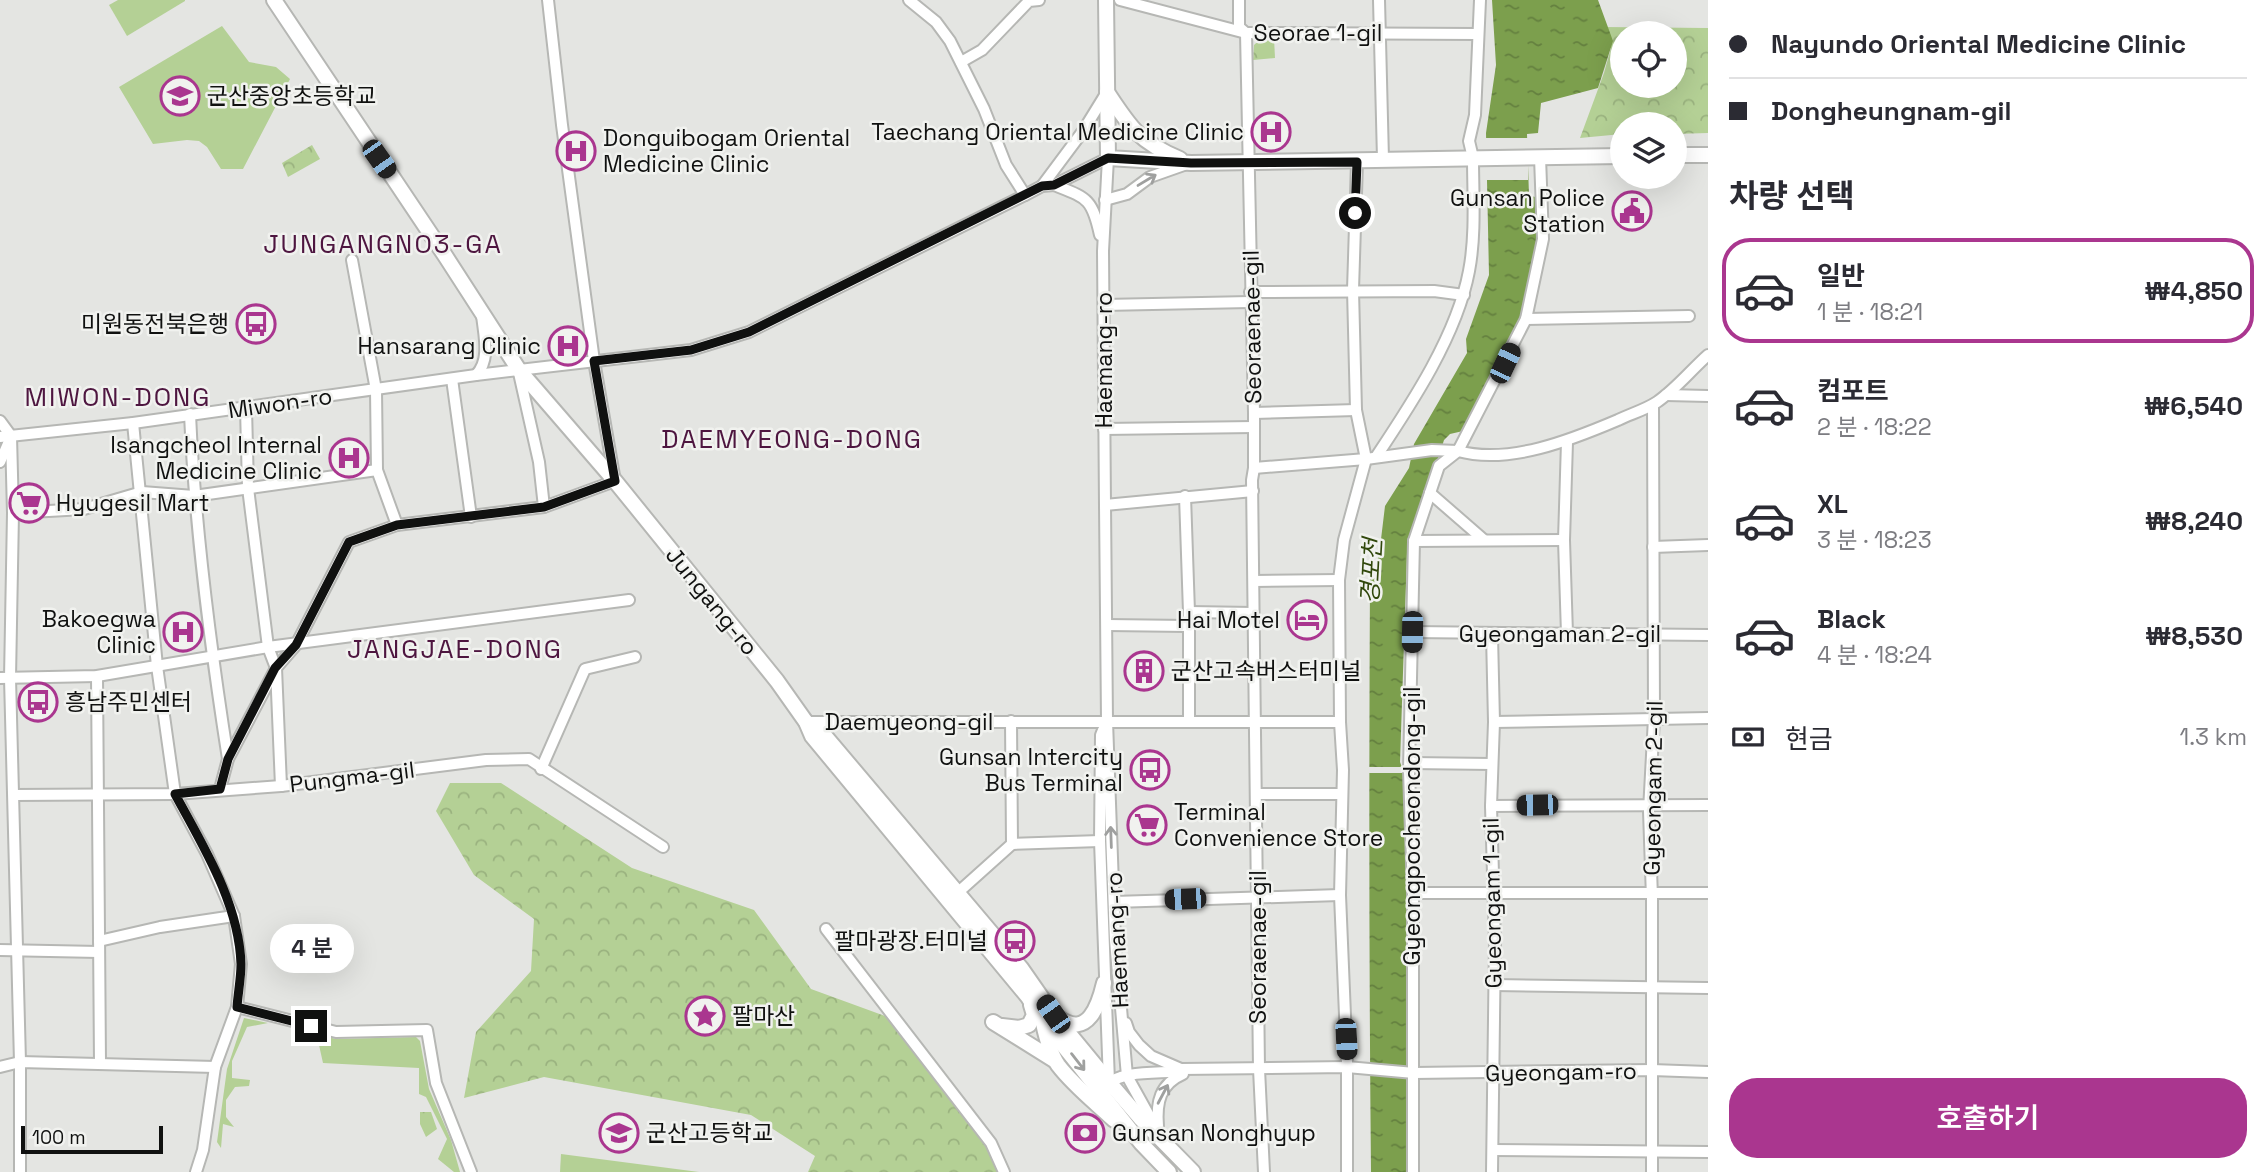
<!DOCTYPE html>
<html lang="ko">
<meta charset="utf-8">
<style>
:root{--surface:#fff;--page:#f7f7f7;--text:#2b2b33;--muted:#7c7c81;--line:#e1e1e2;--accent:#aa368f}
body{margin:0;font-family:"Space Grotesk","Noto Sans KR",sans-serif;background:var(--page);color:var(--text);height:100vh;display:flex;flex-direction:column;font-size:26px;white-space:nowrap}
*{box-sizing:border-box;margin:0}
p{font-size:23px;color:var(--muted)}
.icon{flex:none;width:38px;height:38px;fill:none;stroke:currentColor;stroke-width:2;stroke-linecap:round;stroke-linejoin:round}
.map{position:relative;flex:1;overflow:hidden}
.details{display:flex;flex-direction:column;background:var(--surface);width:560px}
.details>*{flex:none}
.hud{display:grid;align-content:center;height:154px;padding:0 21px;background:var(--surface)}
.tools{position:absolute;left:1610px;top:21px;display:grid;gap:14px}
.tools a{display:grid;place-items:center;width:77px;height:77px;border-radius:50%;background:var(--surface);box-shadow:0 7px 28px #0002;font-size:35px}
.scale{position:absolute;left:21px;bottom:18px;width:142px;box-sizing:border-box;padding-left:7px;border:4px solid #101110;border-top:0;font-size:19px;line-height:24px;white-space:nowrap;color:#101110;-webkit-text-stroke:5px #f1f2ef;paint-order:stroke}
.end{position:absolute;width:32px;height:32px;margin:-16px;border:9px solid #101110;background:#fff;box-shadow:0 0 0 4px #fff}
.from{border-radius:50%}
.bubble{position:absolute;height:49px;border-radius:24px;background:var(--surface);box-shadow:0 7px 28px #0002;font-size:23px;font-weight:600;line-height:49px;text-align:center}
.car{position:absolute;width:21px;height:42px;margin:-21px -10px;border-radius:9px;box-shadow:0 0 5px 2px #0007;background:linear-gradient(#222 24%,#8ab4d8 0 40%,#222 0 76%,#8ab4d8 0 86%,#222 0)}
.hud b{display:flex;align-items:center;gap:24px;height:66px;font-size:26px}
.hud b+b{border-top:2px solid var(--line)}
.hud i{width:18px;height:18px;background:var(--text)}
ul{padding:0;list-style:none}
li{display:flex;align-items:center;gap:21px;height:105px;margin:0 14px 10px;padding:0 7px;border:4px solid transparent;border-radius:28px}
li div{flex:1}
li b{display:block;font-size:26px}
li em{font-style:normal;font-weight:600}
li.selected{border-color:var(--accent)}
li>.icon{width:63px;height:63px;stroke-width:1.5}
h2{padding:0 21px;font-size:32px;line-height:84px}
.pay{display:flex;align-items:center;gap:18px;height:77px;padding:0 21px;font-size:26px}
.pay p{margin-inline-start:auto}
.button{display:flex;gap:14px;margin-top:auto;padding:14px 21px}
.button a{flex:1;height:80px;border-radius:28px;background:var(--accent);color:#fff;font-size:28px;font-weight:600;line-height:80px;text-align:center}
main{display:flex;flex:1;min-height:0}
.map>svg:first-child{display:block}
.green{fill:#b4d095}
.forest{fill:url(#forest-crowns);fill-rule:evenodd}
.water{fill:url(#water-ripples)}
.pier{fill:#e4e5e2}
.lines{fill:none;stroke-linecap:round;stroke-linejoin:round}
.minor-casing{stroke:#b6b7b4;stroke-width:14}
.major-casing{stroke:#b6b7b4;stroke-width:18}
.minor{stroke:#fff;stroke-width:10}
.major{stroke:#fff;stroke-width:14}
.oneway{stroke:#9fa09f}
.route{stroke:#101110;stroke-width:9}
.labels{text-anchor:middle;dominant-baseline:central;stroke-width:5;stroke-linejoin:round;paint-order:stroke}
.street-label{font-size:23px;fill:#101110;stroke:#f1f2ef}
.poi-label{font-size:23px;fill:#101110;stroke:#f1f2ef;text-anchor:start}
.water-label{font-size:24px;font-style:italic;fill:#31480c;stroke:#f1f2ef}
.quarter-label{font-size:26px;letter-spacing:2px;fill:#4e1640;stroke:#f1f2ef}
</style>
<main>
<div class="map">
<svg width="1708" height="1172" viewBox="0 0 1708 1172">
<defs>
<pattern id="forest-crowns" width="20" height="18" patternUnits="userSpaceOnUse" patternTransform="scale(1.75)"><rect width="20" height="18" fill="#b4d095"/><path d="M2 6a3 3 0 1 1 6 0M12 15a3 3 0 1 1 6 0" fill="none" stroke="#9ab27f"/></pattern>
<pattern id="water-ripples" width="26" height="14" patternUnits="userSpaceOnUse" patternTransform="scale(1.75)"><rect width="26" height="14" fill="#7c9f4d"/><path d="M2 4q2-2 4 0t4 0M15 11q2-2 4 0t4 0" fill="none" stroke="#64803f"/></pattern>
</defs>
<rect width="100%" height="100%" fill="#e4e5e2"/>
<g class="green">
<path d="M118,0H185V1L127,36L109,5Z"/>
<path d="M222,26L249,62L276,67L290,79L243,169H221L207,147L199,141L187,140L153,144L119,87Z"/>
<path d="M244,1018L268,1023L247,1027L232,1061V1078L250,1080L249,1086L235,1087L226,1100V1117L234,1127L223,1124L221,1148L217,1142L227,1069Z"/>
<path d="M307,1032L336,1039L416,1037L420,1041L429,1089L451,1140L460,1172H454L438,1159L447,1139L426,1097L419,1094V1068L323,1063L319,1045Z"/>
<path d="M561,1154L699,1172H560Z"/>
</g>
<g class="forest">
<path d="M1604,27L1708,28V133L1675,134V124H1622V134L1580,138L1604,73L1611,48ZM1622,33H1675V86H1622Z"/>
<path d="M1262,38H1274L1275,58L1253,60L1254,45Z"/>
<path d="M312,145L320,159L288,177L282,163Z"/>
<path d="M450,783H501L632,868L754,910L811,989L885,1016L991,1148L1001,1172H808L815,1156L751,1115L544,1077L464,1098L476,1032L531,971L534,919L474,875L436,811Z"/>
<path d="M431,1112L437,1129L426,1137L420,1124V1112Z"/>
</g>
<path class="water" d="M1492,0H1598L1613,41L1598,88L1541,103L1538,133L1527,134L1529,196L1536,197L1540,237L1520,326L1516,325L1500,361L1463,431L1450,434L1444,440L1421,513L1413,527L1407,553L1400,762L1405,776L1409,1172H1371C1369,973 1369,774 1370,575L1379,556L1385,506L1409,468L1414,444L1467,353L1466,339L1489,275L1486,133L1496,65Z"/>
<g class="pier">
<path d="M1482,138H1528V180H1484Z"/>
<rect x="1367" y="767" width="36" height="6"/>
</g>
<g class="lines">
<g class="minor-casing">
<g id="minor">
<path d="M909,0L936,22L950,41L984,109L1006,165L1025,195"/>
<path d="M1120,0L1246,33L1478,34"/>
<path d="M1239,0V27L1246,33L1254,413V468L1252,480L1259,1069L1264,1172"/>
<path d="M1379,0L1383,159"/>
<path d="M961,62L982,50L1029,1L1039,0"/>
<path d="M1108,158L1103,251L1105,505L1107,721L1115,940L1127,1076L1157,1130"/>
<path d="M1054,185C1087,198 1092,198 1100,235"/>
<path d="M1042,186L1083,131L1107,92"/>
<path d="M1105,200L1127,194L1150,177L1184,165"/>
<path d="M352,260L376,390L377,470L397,525"/>
<path d="M1250,292L1434,291L1464,295"/>
<path d="M1104,305L1250,302"/>
<path d="M1526,319L1689,316"/>
<path d="M519,373L539,462L544,507"/>
<path d="M476,375C491,360 484,335 482,315"/>
<path d="M452,379L471,517"/>
<path d="M1666,395L1708,396"/>
<path d="M246,408L248,488L268,647L276,668L281,786"/>
<path d="M1254,413L1356,410"/>
<path d="M190,414C195,530 210,644 228,759"/>
<path d="M0,421L11,436L13,513L10,678L20,1062V1172"/>
<path d="M133,423L157,666L175,794L207,854L234,916L241,964L237,1007L215,1067L203,1150L196,1172"/>
<path d="M1104,429L1254,427"/>
<path d="M0,437L133,423L476,375L691,350L749,332L1025,195L1042,186L1054,185L1108,158"/>
<path d="M1376,457C1412,403 1457,335 1469,271C1476,235 1473,194 1473,158L1469,141L1475,115L1480,0"/>
<path d="M0,462L10,439"/>
<path d="M1254,468L1366,459L1432,450L1458,451L1526,319L1543,239L1540,157"/>
<path d="M1430,493L1484,540"/>
<path d="M1185,496L1189,612V722"/>
<path d="M1105,505L1253,491"/>
<path d="M13,513L84,509L142,492L194,496L377,470"/>
<path d="M1414,541L1564,540"/>
<path d="M1653,547L1708,545"/>
<path d="M1254,581L1339,580"/>
<path d="M1189,612L1253,613"/>
<path d="M1107,625L1188,626"/>
<path d="M1412,632L1708,635"/>
<path d="M1567,634L1564,540L1567,442"/>
<path d="M1492,635L1494,722L1491,806L1495,942L1492,1172"/>
<path d="M97,676L100,1063"/>
<path d="M0,678L97,676L268,647L629,600"/>
<path d="M1011,721L1012,844"/>
<path d="M809,722H1340"/>
<path d="M1494,722L1708,718"/>
<path d="M1103,730L1101,735L1100,841L1109,1082"/>
<path d="M1410,763L1492,764"/>
<path d="M541,769L585,669L635,657"/>
<path d="M220,789L228,759L276,668L296,645L349,542L397,525L544,507L615,481L594,361L562,125L548,0"/>
<path d="M1257,794H1342"/>
<path d="M14,795L175,794L281,786L486,760L529,759L663,847"/>
<path d="M1491,806L1708,805"/>
<path d="M1012,844L1100,841"/>
<path d="M1413,893H1708"/>
<path d="M954,896L1012,844"/>
<path d="M1114,902L1340,895"/>
<path d="M826,929L991,1143L1004,1172"/>
<path d="M99,941L160,927L234,916"/>
<path d="M0,950L99,952"/>
<path d="M1494,985L1708,988"/>
<path d="M237,1007L336,1032L427,1030L436,1083L471,1172"/>
<path d="M1126,1023L1129,1032L1139,1045L1151,1056L1181,1069L1347,1067L1414,1073L1652,1070L1708,1072"/>
<path d="M0,1067L20,1062L215,1067"/>
<path d="M1104,1086C1124,1069 1158,1074 1183,1071"/>
<path d="M1158,1126C1156,1102 1160,1084 1183,1074"/>
<path d="M1493,1150L1708,1152"/>
<path d="M1347,1172V1063L1340,895L1343,770L1340,722L1339,580L1344,540L1366,459L1356,410L1353,290L1357,162"/>
<path d="M1413,1172V893L1409,770L1414,541L1439,466L1458,451C1509,465 1571,440 1618,420C1630,414 1645,410 1657,402C1676,389 1691,370 1708,355"/>
<path d="M1652,1172V898L1649,811L1654,718L1653,405"/>
</g>
</g>
<g class="major-casing">
<g id="major">
<path d="M274,0L446,257L519,370L615,481L777,681L806,722L812,736L1028,997L1041,1018L1141,1143L1169,1172"/>
<path d="M1106,0L1108,158L1191,163L1622,156"/>
<path d="M1107,92C1130,127 1139,142 1180,159"/>
<path d="M1675,155H1708"/>
<path d="M806,722L820,730L1021,968L1053,1014L1109,1082L1140,1118L1193,1172"/>
<path d="M1059,1018C1088,1039 1099,1004 1104,983"/>
<path d="M993,1022L1054,1060"/>
<path d="M1043,1023C1046,1037 1050,1053 1058,1065C1074,1086 1095,1102 1114,1120"/>
<path d="M1002,1026L1019,1028L1029,1025L1034,1015L1031,1005"/>
</g>
</g>
<use href="#minor" class="minor"/>
<use href="#major" class="major"/>
</g>
<defs><path id="oneway-shaft" d="M-6 0H5M1.5-3L5.5 0L1.5 3" fill="none" stroke-width="1.6" stroke-linecap="round" stroke-linejoin="round" transform="scale(1.75)"/></defs>
<g class="oneway">
<use href="#oneway-shaft" transform="translate(1147 180) rotate(-31)"/>
<use href="#oneway-shaft" transform="translate(1111 837) rotate(-92)"/>
<use href="#oneway-shaft" transform="translate(1078 1062) rotate(52)"/>
<use href="#oneway-shaft" transform="translate(1163 1094) rotate(-62)"/>
</g>
<g class="lines">
<path class="route" d="M311,1026L237,1007C238,993 241,978 241,964C239,903 203,846 175,794L220,789L228,759L275,668L296,645L349,542L397,525L544,507L615,481L594,361L691,350L749,332L1042,186L1054,185L1108,158L1191,163L1357,162L1355,213"/>
</g>
<defs>
<g id="school-ring" transform="scale(2.0125)"><circle r="9.5" fill="#f1f2ef" stroke="#aa368f" stroke-width="1.5"/><path d="M0-5L7-2L0 1L-7-2ZM-4 1L0 2.5L4 1V4Q0 6-4 4Z" fill="#aa368f"/></g>
<g id="hospital-ring" transform="scale(2.0125)"><circle r="9.5" fill="#f1f2ef" stroke="#aa368f" stroke-width="1.5"/><path d="M-5-5h3v3.5h4V-5h3V5h-3V1.5h-4V5h-3Z" fill="#aa368f"/></g>
<g id="civic-ring" transform="scale(2.0125)"><circle r="9.5" fill="#f1f2ef" stroke="#aa368f" stroke-width="1.5"/><path d="M-.6-6.5H3V-4.5H.6V-3L4-1V1h2V6H-6V1h2V-1L-.6-3ZM-1.2 2.5V6h2.4V2.5Z" fill="#aa368f"/></g>
<g id="bus-ring" transform="scale(2.0125)"><circle r="9.5" fill="#f1f2ef" stroke="#aa368f" stroke-width="1.5"/><path d="M-5-6H5V4H4V6H2V4H-2V6H-4V4H-5ZM-3.5-4V0h7V-4ZM-3.5 1.2v1.5H-2V1.2ZM2 1.2v1.5H3.5V1.2Z" fill="#aa368f"/></g>
<g id="supermarket-ring" transform="scale(2.0125)"><circle r="9.5" fill="#f1f2ef" stroke="#aa368f" stroke-width="1.5"/><path d="M-6-5.5h2.5l.6 2H6L4.5 2H-2.5L-4.4-4H-6ZM-1.5 3.2a1.3 1.3 0 1 0 .1 0ZM3 3.2a1.3 1.3 0 1 0 .1 0Z" fill="#aa368f"/></g>
<g id="hotel-ring" transform="scale(2.0125)"><circle r="9.5" fill="#f1f2ef" stroke="#aa368f" stroke-width="1.5"/><path d="M-6-4.5h1.5V1H6V5H4.5V3h-9V5H-6ZM-4 0a1.8 1.8 0 1 1 3.6 0ZM.5 0V-2.5h3Q6-2.5 6 0Z" fill="#aa368f"/></g>
<g id="building-ring" transform="scale(2.0125)"><circle r="9.5" fill="#f1f2ef" stroke="#aa368f" stroke-width="1.5"/><path d="M-4-6H4V6H1V3H-1V6H-4ZM-2.5-4.3h1.7v1.8h-1.7ZM.8-4.3h1.7v1.8H.8ZM-2.5-1h1.7V.8h-1.7ZM.8-1h1.7V.8H.8Z" fill="#aa368f"/></g>
<g id="sight-ring" transform="scale(2.0125)"><circle r="9.5" fill="#f1f2ef" stroke="#aa368f" stroke-width="1.5"/><path d="M0-6L1.8-2.2L6-1.7L2.9 1.2L3.7 5.4L0 3.3L-3.7 5.4L-2.9 1.2L-6-1.7L-1.8-2.2Z" fill="#aa368f"/></g>
<g id="bank-ring" transform="scale(2.0125)"><circle r="9.5" fill="#f1f2ef" stroke="#aa368f" stroke-width="1.5"/><path d="M-6-4H6V4H-6ZM0-2.3a2.3 2.3 0 1 0 0 4.6a2.3 2.3 0 1 0 0-4.6Z" fill="#aa368f"/></g>
</defs>
<g fill-rule="evenodd">
<use href="#school-ring" x="180" y="96"/>
<use href="#hospital-ring" x="1271" y="132"/>
<use href="#hospital-ring" x="576" y="151"/>
<use href="#civic-ring" x="1632" y="211"/>
<use href="#bus-ring" x="256" y="324"/>
<use href="#hospital-ring" x="568" y="346"/>
<use href="#hospital-ring" x="349" y="458"/>
<use href="#supermarket-ring" x="29" y="503"/>
<use href="#hotel-ring" x="1307" y="620"/>
<use href="#hospital-ring" x="183" y="632"/>
<use href="#building-ring" x="1144" y="671"/>
<use href="#bus-ring" x="38" y="702"/>
<use href="#bus-ring" x="1150" y="770"/>
<use href="#supermarket-ring" x="1147" y="825"/>
<use href="#bus-ring" x="1015" y="941"/>
<use href="#sight-ring" x="705" y="1016"/>
<use href="#school-ring" x="619" y="1133"/>
<use href="#bank-ring" x="1085" y="1133"/>
</g>
<g class="labels">
<g class="street-label">
<text x="1318" y="33">Seorae 1-gil</text>
<text transform="translate(1252 327) rotate(-91)">Seoraenae-gil</text>
<text transform="translate(1104 360) rotate(-90)">Haemang-ro</text>
<text transform="translate(280 403) rotate(-8)">Miwon-ro</text>
<text transform="translate(712 601) rotate(51)">Jungang-ro</text>
<text x="1560" y="634">Gyeongaman 2-gil</text>
<text x="909" y="722">Daemyeong-gil</text>
<text transform="translate(352 777) rotate(-7)">Pungma-gil</text>
<text transform="translate(1653 788) rotate(-89)">Gyeongam 2-gil</text>
<text transform="translate(1412 826) rotate(-90)">Gyeongpocheondong-gil</text>
<text transform="translate(1492 903) rotate(-91)">Gyeongam 1-gil</text>
<text transform="translate(1117 940) rotate(-93)">Haemang-ro</text>
<text transform="translate(1258 947) rotate(-90)">Seoraenae-gil</text>
<text transform="translate(1561 1072) rotate(-1)">Gyeongam-ro</text>
</g>
<g class="poi-label">
<text x="207" y="96">군산중앙초등학교</text>
<text x="1244" y="132" text-anchor="end">Taechang Oriental Medicine Clinic</text>
<text x="603" y="138">Donguibogam Oriental<tspan x="603" dy="26">Medicine Clinic</tspan></text>
<text x="1605" y="198" text-anchor="end">Gunsan Police<tspan x="1605" dy="26">Station</tspan></text>
<text x="229" y="324" text-anchor="end">미원동전북은행</text>
<text x="541" y="346" text-anchor="end">Hansarang Clinic</text>
<text x="322" y="445" text-anchor="end">Isangcheol Internal<tspan x="322" dy="26">Medicine Clinic</tspan></text>
<text x="56" y="503">Hyugesil Mart</text>
<text x="156" y="619" text-anchor="end">Bakoegwa<tspan x="156" dy="26">Clinic</tspan></text>
<text x="1280" y="620" text-anchor="end">Hai Motel</text>
<text x="1171" y="671">군산고속버스터미널</text>
<text x="65" y="702">흥남주민센터</text>
<text x="1123" y="757" text-anchor="end">Gunsan Intercity<tspan x="1123" dy="26">Bus Terminal</tspan></text>
<text x="1174" y="812">Terminal<tspan x="1174" dy="26">Convenience Store</tspan></text>
<text x="988" y="941" text-anchor="end">팔마광장.터미널</text>
<text x="732" y="1016">팔마산</text>
<text x="646" y="1133">군산고등학교</text>
<text x="1112" y="1133">Gunsan Nonghyup</text>
</g>
<g class="water-label">
<text transform="translate(1371 571) rotate(-87)">경포천</text>
</g>
<g class="quarter-label">
<text x="383" y="244">JUNGANGNO3-GA</text>
<text x="118" y="397">MIWON-DONG</text>
<text x="792" y="439">DAEMYEONG-DONG</text>
<text x="455" y="649">JANGJAE-DONG</text>
</g>
</g>
</svg>
<div class="tools">
<a><svg class="icon" aria-label="locate" viewBox="0 0 24 24"><circle cx="12" cy="12" r="6"/><path d="M12 2v4M12 18v4M2 12h4M18 12h4"/></svg></a>
<a><svg class="icon" aria-label="layers" viewBox="0 0 24 24"><path d="M12 4l9 5-9 5-9-5zM3 14l9 5 9-5"/></svg></a>
</div>
<div class="scale">100 m</div>
<i class="end from" style="left:1355px;top:213px"></i>
<i class="end" style="left:311px;top:1026px"></i>
<div class="bubble" style="left:270px;top:924px;width:84px">4 분</div>
<i class="car" style="left:379px;top:159px;rotate:145deg"></i>
<i class="car" style="left:1505px;top:363px;rotate:25deg"></i>
<i class="car" style="left:1412px;top:632px;rotate:181deg"></i>
<i class="car" style="left:1537px;top:805px;rotate:269deg"></i>
<i class="car" style="left:1185px;top:899px;rotate:268deg"></i>
<i class="car" style="left:1053px;top:1014px;rotate:325deg"></i>
<i class="car" style="left:1346px;top:1039px;rotate:177deg"></i>
</div>
<section class="details">
<div class="hud">
<b><i class="from"></i>Nayundo Oriental Medicine Clinic</b>
<b><i></i>Dongheungnam-gil</b>
</div>
<h2>차량 선택</h2>
<ul>
<li class="selected"><svg class="icon" aria-label="car" viewBox="0 0 24 24"><path d="M5 17H2v-5l4-1 3-4h7l3 4 3 1v5h-3M9 17h6M6 11h13"/><circle cx="7" cy="17" r="2"/><circle cx="17" cy="17" r="2"/></svg><div><b>일반</b><p>1 분 · 18:21</p></div><em>₩4,850</em></li>
<li><svg class="icon" aria-label="car" viewBox="0 0 24 24"><path d="M5 17H2v-5l4-1 3-4h7l3 4 3 1v5h-3M9 17h6M6 11h13"/><circle cx="7" cy="17" r="2"/><circle cx="17" cy="17" r="2"/></svg><div><b>컴포트</b><p>2 분 · 18:22</p></div><em>₩6,540</em></li>
<li><svg class="icon" aria-label="car" viewBox="0 0 24 24"><path d="M5 17H2v-5l4-1 3-4h7l3 4 3 1v5h-3M9 17h6M6 11h13"/><circle cx="7" cy="17" r="2"/><circle cx="17" cy="17" r="2"/></svg><div><b>XL</b><p>3 분 · 18:23</p></div><em>₩8,240</em></li>
<li><svg class="icon" aria-label="car" viewBox="0 0 24 24"><path d="M5 17H2v-5l4-1 3-4h7l3 4 3 1v5h-3M9 17h6M6 11h13"/><circle cx="7" cy="17" r="2"/><circle cx="17" cy="17" r="2"/></svg><div><b>Black</b><p>4 분 · 18:24</p></div><em>₩8,530</em></li>
</ul>
<div class="pay"><svg class="icon" aria-label="cash" viewBox="0 0 24 24"><path d="M3 7h18v10H3z"/><circle cx="12" cy="12" r="2"/></svg>현금<p>1.3 km</p></div>
<div class="button"><a>호출하기</a></div>
</section>
</main>
